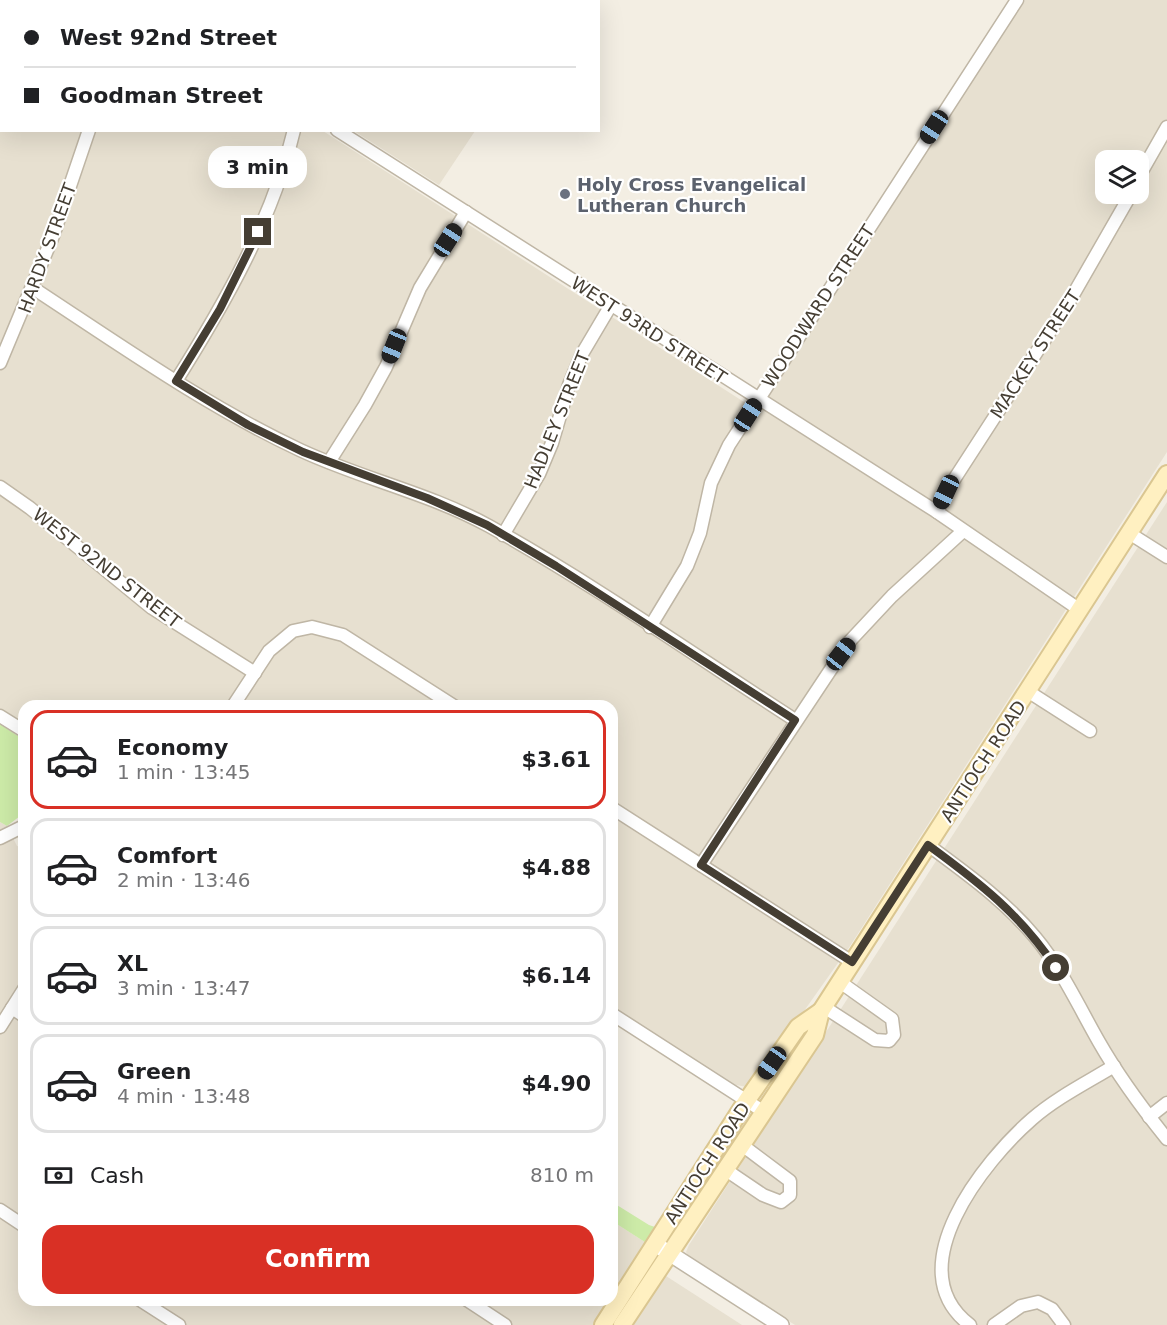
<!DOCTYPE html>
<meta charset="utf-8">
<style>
:root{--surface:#fff;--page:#f2f2f2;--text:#202124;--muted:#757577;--line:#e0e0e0;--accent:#d93025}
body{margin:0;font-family:"DejaVu Sans",sans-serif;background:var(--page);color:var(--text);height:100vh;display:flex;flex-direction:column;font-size:22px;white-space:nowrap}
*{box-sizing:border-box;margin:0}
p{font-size:20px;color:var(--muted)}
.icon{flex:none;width:33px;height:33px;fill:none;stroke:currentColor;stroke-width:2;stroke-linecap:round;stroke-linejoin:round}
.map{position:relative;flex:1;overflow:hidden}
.panel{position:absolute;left:18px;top:700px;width:600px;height:606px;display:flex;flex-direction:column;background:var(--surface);border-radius:18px;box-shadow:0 6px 24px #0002}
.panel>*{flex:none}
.guide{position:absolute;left:0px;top:0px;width:600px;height:132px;box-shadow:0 6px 24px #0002;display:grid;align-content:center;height:132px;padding:0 24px;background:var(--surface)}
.buttons{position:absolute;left:1095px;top:150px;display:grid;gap:12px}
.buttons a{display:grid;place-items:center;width:54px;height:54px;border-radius:12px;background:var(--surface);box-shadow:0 6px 24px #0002;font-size:30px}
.end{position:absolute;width:27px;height:27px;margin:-14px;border:8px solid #453e33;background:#fff;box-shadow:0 0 0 3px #fff}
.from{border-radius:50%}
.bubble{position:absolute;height:42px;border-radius:18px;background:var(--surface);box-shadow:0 6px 24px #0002;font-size:20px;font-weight:700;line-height:42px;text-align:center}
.car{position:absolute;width:18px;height:36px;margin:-18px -9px;border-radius:8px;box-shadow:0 0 4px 2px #0007;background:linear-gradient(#222 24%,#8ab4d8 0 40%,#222 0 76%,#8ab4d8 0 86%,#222 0)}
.guide b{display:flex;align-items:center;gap:21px;height:57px;font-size:22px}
.guide b+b{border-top:2px solid var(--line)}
.guide i{width:15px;height:15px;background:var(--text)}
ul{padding:10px 0 0;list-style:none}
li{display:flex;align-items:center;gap:18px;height:99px;margin:0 12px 9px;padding:0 12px;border:3px solid var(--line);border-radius:18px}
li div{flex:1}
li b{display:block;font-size:22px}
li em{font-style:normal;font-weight:700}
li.selected{border-color:var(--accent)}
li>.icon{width:54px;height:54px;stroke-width:1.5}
.pay{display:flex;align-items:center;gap:15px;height:66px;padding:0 24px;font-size:22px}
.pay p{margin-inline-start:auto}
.cta{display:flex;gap:12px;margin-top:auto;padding:12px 24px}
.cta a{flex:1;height:69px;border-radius:18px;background:var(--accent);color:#fff;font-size:24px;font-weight:700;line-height:69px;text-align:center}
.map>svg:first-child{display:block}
.residential{fill:#e7e0d0;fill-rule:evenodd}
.green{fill:#cdeba8}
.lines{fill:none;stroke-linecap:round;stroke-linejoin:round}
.minor-casing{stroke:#bfb6a5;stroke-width:15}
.tertiary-casing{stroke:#bfb6a5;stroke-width:18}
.secondary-casing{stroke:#dac691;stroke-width:20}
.minor{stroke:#fff;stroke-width:12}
.tertiary{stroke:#fff;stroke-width:15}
.secondary{stroke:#fff0c1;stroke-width:16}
.route{stroke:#453e33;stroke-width:8}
.worship-dot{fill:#6b7280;stroke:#fff;stroke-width:2}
.labels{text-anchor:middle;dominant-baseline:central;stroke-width:4.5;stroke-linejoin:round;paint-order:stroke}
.worship-label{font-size:18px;font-weight:bold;fill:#5b616d;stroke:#fff;text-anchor:start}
.street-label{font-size:18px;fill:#453e33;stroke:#fff}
</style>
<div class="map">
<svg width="1167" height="1325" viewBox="0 0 1167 1325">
<rect width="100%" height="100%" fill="#f3eee3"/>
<g class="residential">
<path d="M0,0L123,1L2,2V130L323,131L758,411L1025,0H1167V452L850,946L753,1083L747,1087L731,1084L718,1076L612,1007V706H24V725L0,709ZM1106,160H1138V194H1106Z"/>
<path d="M150,0H562L153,2Z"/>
<path d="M354,131H475L439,185Z"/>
<path d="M1167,502V1325H795L690,1258L686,1252L689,1245Z"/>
<path d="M0,822L7,826L17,846L24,848V1300L611,1301L595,1325H0Z"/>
<path d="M612,1221L648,1244L612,1299Z"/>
<path d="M666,1276L742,1325H632Z"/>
</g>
<g class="green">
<path d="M0,724L24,740V813L7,826L0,822Z"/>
<path d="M612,1202L649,1225L658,1228L648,1244L612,1221Z"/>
</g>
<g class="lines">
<g class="minor-casing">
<g id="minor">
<path d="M137,0L139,2"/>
<path d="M337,130L937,512L1080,610"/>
<path d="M1138,178L1167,127"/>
<path d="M33,288C120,345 206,406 300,450C362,479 429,493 489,526C595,585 694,655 795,720"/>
<path d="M0,363L53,236L89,130"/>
<path d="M176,381C225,303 272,221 294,130"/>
<path d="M329,462L365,405L386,367L420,288L466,212"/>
<path d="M0,487L30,508L152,608L255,673"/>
<path d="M937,512L946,492L1069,302L1131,194"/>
<path d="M1129,533L1167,557"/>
<path d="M503,535L539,474L552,443L569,385L582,354L611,305"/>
<path d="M650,627L687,566L700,533L711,483L729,445L1017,0"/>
<path d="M1029,692L1090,731"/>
<path d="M233,706L269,651L293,631L312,627L343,635L454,706"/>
<path d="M0,716L24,731"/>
<path d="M612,808L852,962"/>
<path d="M0,838L24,826"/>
<path d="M928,845C967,874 1004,900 1035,937C1061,968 1079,1007 1099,1042C1119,1077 1142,1108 1167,1139"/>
<path d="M701,865L849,642L892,596L962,532"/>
<path d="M824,1007L875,1040L889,1041L894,1035L892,1019L840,982"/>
<path d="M12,1008L24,1016"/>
<path d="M612,1014L764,1112"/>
<path d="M0,1027L24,989"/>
<path d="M1149,1117L1167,1103"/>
<path d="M726,1170L763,1195L781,1202L790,1195V1181L742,1145"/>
<path d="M0,1210L24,1226"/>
<path d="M140,1300L179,1325"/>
<path d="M467,1300L505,1325"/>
<path d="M970,1325C896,1269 985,1160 1032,1119C1056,1098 1086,1083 1114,1066"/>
<path d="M994,1325L1021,1306L1038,1302L1052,1309L1064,1325"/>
</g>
</g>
<g class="tertiary-casing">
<path id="tertiary" d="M655,1244L781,1325"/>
</g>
<g class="secondary-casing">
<g id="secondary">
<path d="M603,1325L747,1100L798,1027L821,1011"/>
<path d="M622,1325L815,1035L821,1011L1167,474"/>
</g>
</g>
<use href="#minor" class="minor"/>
<use href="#tertiary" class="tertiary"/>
<use href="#secondary" class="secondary"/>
</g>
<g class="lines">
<path class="route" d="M258,232L220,309L176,381L248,425L303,452L427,498L487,525L556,566L795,720L701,865L852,962L928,845C980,883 1020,914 1056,968"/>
</g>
<circle class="worship-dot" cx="565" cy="194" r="6"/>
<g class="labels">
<g class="worship-label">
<text x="577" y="184">Holy Cross Evangelical<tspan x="577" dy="21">Lutheran Church</tspan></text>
</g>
<g class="street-label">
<text transform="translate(47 248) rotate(-70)">HARDY STREET</text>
<text transform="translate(818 306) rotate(-57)">WOODWARD STREET</text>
<text transform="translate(649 330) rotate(33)">WEST 93RD STREET</text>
<text transform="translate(1035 354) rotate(-57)">MACKEY STREET</text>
<text transform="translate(557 420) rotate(-68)">HADLEY STREET</text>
<text transform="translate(107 568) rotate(38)">WEST 92ND STREET</text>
<text transform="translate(983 761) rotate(-57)">ANTIOCH ROAD</text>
<text transform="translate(707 1163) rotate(-57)">ANTIOCH ROAD</text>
</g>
</g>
</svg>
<div class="buttons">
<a><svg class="icon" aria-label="layers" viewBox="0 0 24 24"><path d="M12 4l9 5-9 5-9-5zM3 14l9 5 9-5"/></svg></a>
</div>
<i class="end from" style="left:1056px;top:968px"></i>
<i class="end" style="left:258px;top:232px"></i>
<div class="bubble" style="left:208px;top:146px;width:99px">3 min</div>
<i class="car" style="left:934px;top:127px;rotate:213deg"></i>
<i class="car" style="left:448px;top:240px;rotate:33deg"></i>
<i class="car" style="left:394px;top:346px;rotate:202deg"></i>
<i class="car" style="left:748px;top:415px;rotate:33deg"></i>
<i class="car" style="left:946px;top:492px;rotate:205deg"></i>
<i class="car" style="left:841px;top:654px;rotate:38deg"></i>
<i class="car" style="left:772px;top:1063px;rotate:215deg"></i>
<div class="guide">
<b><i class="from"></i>West 92nd Street</b>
<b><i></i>Goodman Street</b>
</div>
<section class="panel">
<ul>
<li class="selected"><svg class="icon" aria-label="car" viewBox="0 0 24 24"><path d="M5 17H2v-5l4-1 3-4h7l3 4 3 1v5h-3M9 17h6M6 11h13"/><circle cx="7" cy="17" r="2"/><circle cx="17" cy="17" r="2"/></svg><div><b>Economy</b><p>1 min · 13:45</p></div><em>$3.61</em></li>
<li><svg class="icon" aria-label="car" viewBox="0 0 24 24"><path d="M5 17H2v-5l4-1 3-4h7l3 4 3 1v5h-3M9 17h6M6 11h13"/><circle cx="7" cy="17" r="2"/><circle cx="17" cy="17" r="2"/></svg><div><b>Comfort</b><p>2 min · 13:46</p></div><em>$4.88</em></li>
<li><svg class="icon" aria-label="car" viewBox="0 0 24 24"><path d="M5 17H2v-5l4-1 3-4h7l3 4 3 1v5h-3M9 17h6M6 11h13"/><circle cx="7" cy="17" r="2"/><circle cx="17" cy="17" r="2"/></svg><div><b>XL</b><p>3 min · 13:47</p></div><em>$6.14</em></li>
<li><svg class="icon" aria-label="car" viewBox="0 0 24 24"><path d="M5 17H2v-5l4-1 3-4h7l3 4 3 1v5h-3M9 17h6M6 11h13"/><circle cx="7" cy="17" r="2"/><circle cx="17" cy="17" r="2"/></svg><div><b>Green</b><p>4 min · 13:48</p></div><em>$4.90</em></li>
</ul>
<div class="pay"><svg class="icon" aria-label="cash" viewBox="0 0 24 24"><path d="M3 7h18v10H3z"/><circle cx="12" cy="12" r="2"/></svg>Cash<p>810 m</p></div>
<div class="cta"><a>Confirm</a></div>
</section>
</div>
